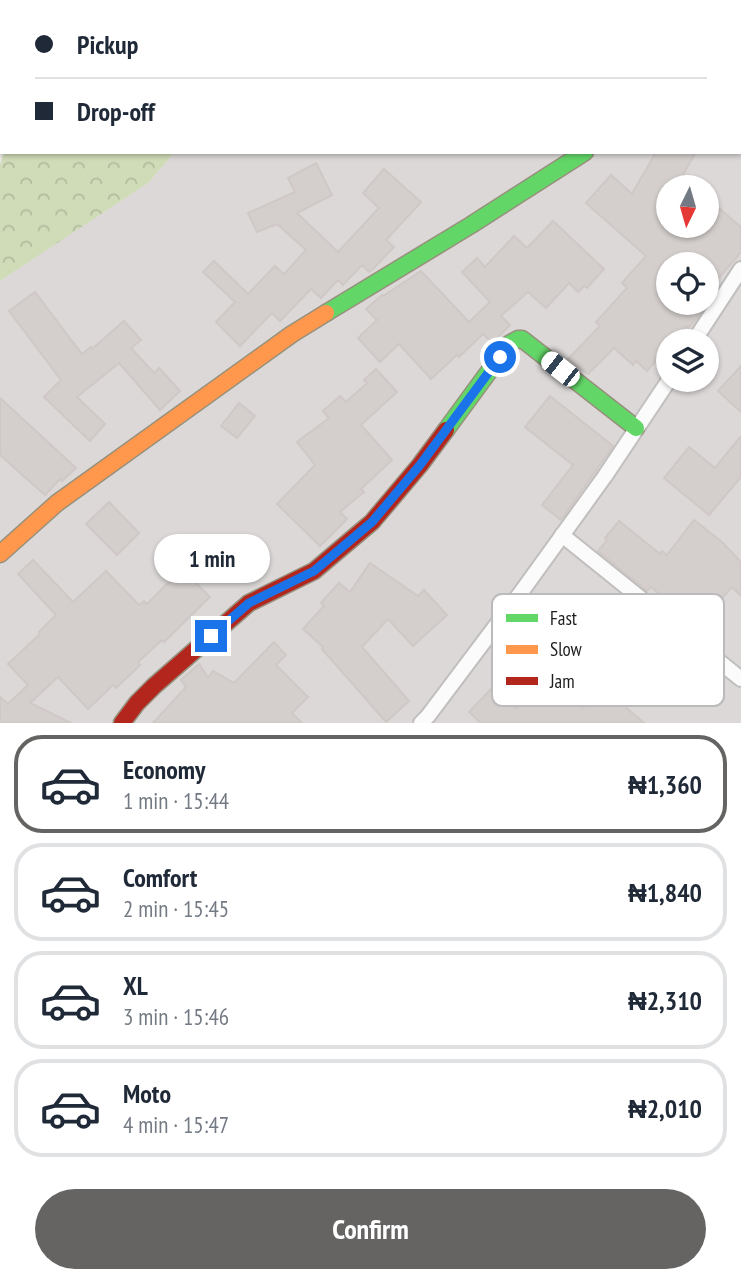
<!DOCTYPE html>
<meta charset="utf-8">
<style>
:root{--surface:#fff;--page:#f6f6f7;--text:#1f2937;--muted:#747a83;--line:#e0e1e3;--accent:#656463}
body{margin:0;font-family:"PT Sans Narrow",sans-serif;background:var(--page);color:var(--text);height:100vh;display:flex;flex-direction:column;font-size:26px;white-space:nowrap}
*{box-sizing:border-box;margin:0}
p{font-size:23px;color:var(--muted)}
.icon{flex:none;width:38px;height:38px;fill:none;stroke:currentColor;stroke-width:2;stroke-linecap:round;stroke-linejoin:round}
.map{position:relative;height:723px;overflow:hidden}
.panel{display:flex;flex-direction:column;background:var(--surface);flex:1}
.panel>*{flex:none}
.top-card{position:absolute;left:0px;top:0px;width:742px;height:154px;box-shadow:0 2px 5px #0004;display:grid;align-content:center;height:154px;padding:0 35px;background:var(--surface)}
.needle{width:46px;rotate:185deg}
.buttons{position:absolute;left:656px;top:175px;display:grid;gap:14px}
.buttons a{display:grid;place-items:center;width:63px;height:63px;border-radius:50%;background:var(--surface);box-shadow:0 2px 5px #0004;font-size:35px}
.end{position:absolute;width:32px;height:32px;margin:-16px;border:9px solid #1a73e8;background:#fff;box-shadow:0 0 0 4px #fff}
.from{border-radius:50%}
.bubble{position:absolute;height:49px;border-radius:24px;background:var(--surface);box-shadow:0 2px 5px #0004;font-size:23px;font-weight:700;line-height:49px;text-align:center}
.car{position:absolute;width:21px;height:42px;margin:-21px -10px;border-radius:9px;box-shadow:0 0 5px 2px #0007;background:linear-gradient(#fff 24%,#345 0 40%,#fff 0 76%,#345 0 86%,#fff 0)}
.top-card b{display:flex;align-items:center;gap:24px;height:66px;font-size:26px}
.top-card b+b{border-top:2px solid var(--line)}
.top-card i{width:18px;height:18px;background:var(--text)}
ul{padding:12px 0 0;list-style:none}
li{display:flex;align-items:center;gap:21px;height:98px;margin:0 14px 10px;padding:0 21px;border:4px solid var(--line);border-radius:28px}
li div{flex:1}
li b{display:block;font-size:26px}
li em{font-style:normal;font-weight:700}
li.active{border-color:var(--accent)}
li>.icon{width:63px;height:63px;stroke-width:1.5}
.action{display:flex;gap:14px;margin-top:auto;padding:14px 35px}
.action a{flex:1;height:80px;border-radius:42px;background:var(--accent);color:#fff;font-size:28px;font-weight:700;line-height:80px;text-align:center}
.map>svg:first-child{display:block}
.residential{fill:#dbd8d7;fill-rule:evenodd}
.forest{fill:url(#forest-crowns)}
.building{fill:#d4cfcd;stroke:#cfc8c6;stroke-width:2}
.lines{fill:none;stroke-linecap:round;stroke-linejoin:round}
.street-casing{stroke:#c1bfbe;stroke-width:18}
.fast-casing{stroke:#97907c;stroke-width:19}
.slow-casing{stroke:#97907c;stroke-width:19}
.jam-casing{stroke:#97907c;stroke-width:19}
.street{stroke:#fcfbfb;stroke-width:14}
.fast{stroke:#63d668;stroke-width:16}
.slow{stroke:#ff974d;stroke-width:16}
.jam{stroke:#b3261e;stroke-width:16}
.route{stroke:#1a73e8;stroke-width:9}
.key{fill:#fff;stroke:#bbb;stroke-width:2}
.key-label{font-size:19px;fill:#1d1d1d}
</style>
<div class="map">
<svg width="741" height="723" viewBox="0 0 741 723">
<defs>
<pattern id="forest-crowns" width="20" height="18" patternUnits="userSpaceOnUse" patternTransform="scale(1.75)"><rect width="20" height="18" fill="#d0dbb8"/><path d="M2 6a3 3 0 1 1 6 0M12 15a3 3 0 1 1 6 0" fill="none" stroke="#b2bc9e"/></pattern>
</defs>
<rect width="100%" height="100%" fill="#ece7e5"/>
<path class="residential" d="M311,0H741V723H0V281L148,183L175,152H740V2H309ZM668,187H707V226H668ZM668,264H707V303H668ZM668,341H707V380H668Z"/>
<path class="forest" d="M4,152H175L148,183L0,281V165Z"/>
<g class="building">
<path d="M656,152H696L676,187H668V226H707V198L741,227V252L707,292V264H668V303H698L704,308L698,317L688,328L686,326L673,341H668V346L647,371L636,361L633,365L614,348L588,374L568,359L600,326L596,322L627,288L622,283L646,256L586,203L611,175L632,194Z"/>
<path d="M316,163L332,195L297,213L338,252L379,208L363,193L384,169L421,202L386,240L394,247L373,269L369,272L362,265L343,285L338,280L321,298L311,289L280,321L272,313L240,346L216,322L235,302L203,272L214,261L248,294L275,266L284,274L306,250L277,224L257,232L248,213L295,192L288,178Z"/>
<path d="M553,221L604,269L587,288L584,286L578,292L569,283L546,308L528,292L501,316L510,325L492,343L483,334L459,357L457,355L431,379L399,344L380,362L358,338L377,320L366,309L382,295L383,296L421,271L469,322L490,302L462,272L477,258L485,267L514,236L527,248Z"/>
<path d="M35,292L82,354L91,347L92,349L124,321L141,340L131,348L154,373L159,368L180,391L160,410L119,363L77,397L105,424L90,441L44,397L61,380L9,311Z"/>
<path d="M741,366V412L718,391Z"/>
<path d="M376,369L397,392L361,425L392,460L361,489L364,492L340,512L347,519L320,546L277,504L315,465L297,442L329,418L323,411L340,396L346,402L367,383L364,380Z"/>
<path d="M550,396L613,446L561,520L542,505L573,465L525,427Z"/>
<path d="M0,398L76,468L62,481L60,479L45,495L0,455Z"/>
<path d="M239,403L255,416L237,438L221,426Z"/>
<path d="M741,436V477L709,515L664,478L689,447L715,468Z"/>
<path d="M109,502L139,533L117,555L86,524Z"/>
<path d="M694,520L722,542L741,562V596L732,587L697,626L651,587L647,591L598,551L607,540L605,538L619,521L660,554L662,551L667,555Z"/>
<path d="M33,560L73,602L106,571L139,605L144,601L147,604L171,580L168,577L179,566L210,597L164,642L162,640L138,662L140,665L116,688L113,685L88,709L58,677L30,703L71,723H0V697L8,704L28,685L8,664L40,634L39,632L56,615L18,574Z"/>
<path d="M370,563L418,596L424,590L447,615L413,646L388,619L362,647L409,701L386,722L322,649L323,647L303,629L324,606L321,603L339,583L350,592Z"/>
<path d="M274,642L286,655L276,665L308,697L292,713L302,723H153L186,687L181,680L199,664L208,678L213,671L234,683Z"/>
<path d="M548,678L561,691L563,689L582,708L584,706L586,707L603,688L644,723H481L469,712L493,687L516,709Z"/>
</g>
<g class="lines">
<g class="street-casing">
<g id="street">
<path d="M580,0L582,2"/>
<path d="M740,106L741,107"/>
<path d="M694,341L741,269"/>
<path d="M562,535L741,679"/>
<path d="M421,723L428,716L522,591L605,476L669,380"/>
</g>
</g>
<g class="fast-casing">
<g id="fast">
<path d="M326,313L471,225L585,152"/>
<path d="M446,430L509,344L518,339H522L636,428"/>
</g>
</g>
<g class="slow-casing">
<path id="slow" d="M0,554L57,503L292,334L326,313"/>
</g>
<g class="jam-casing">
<path id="jam" d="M122,723L137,703L154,686L249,603L314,571L372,522L420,465L446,430"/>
</g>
<use href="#street" class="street"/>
<use href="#fast" class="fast"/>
<use href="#slow" class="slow"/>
<use href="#jam" class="jam"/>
</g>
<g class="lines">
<path class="route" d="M211,636L249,603L314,571L372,522L420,465L500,357"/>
</g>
<rect x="492" y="594" width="232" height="112" rx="10" class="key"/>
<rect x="506" y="614" width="32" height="8" fill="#63d668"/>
<rect x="506" y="645" width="32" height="9" fill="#ff974d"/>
<rect x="506" y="677" width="32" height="8" fill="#b3261e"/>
<g class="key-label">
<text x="550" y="625">Fast</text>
<text x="550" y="656">Slow</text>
<text x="550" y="688">Jam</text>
</g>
</svg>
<div class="buttons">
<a><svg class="needle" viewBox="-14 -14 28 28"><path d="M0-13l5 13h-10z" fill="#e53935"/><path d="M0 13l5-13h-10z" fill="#747a83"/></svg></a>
<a><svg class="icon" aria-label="locate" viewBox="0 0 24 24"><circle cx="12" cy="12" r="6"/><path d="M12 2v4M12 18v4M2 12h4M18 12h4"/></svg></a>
<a><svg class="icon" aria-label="layers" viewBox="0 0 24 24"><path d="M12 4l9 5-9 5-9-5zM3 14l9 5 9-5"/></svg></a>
</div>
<i class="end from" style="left:500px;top:357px"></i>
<i class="end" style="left:211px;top:636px"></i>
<div class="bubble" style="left:154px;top:534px;width:116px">1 min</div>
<i class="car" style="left:560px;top:369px;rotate:308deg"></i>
<div class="top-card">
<b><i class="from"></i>Pickup</b>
<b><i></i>Drop-off</b>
</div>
</div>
<section class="panel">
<ul>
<li class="active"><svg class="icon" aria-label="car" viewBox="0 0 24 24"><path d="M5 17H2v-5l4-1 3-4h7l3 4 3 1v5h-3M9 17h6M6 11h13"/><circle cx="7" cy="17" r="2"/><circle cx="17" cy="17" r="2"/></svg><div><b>Economy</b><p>1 min · 15:44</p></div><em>₦1,360</em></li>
<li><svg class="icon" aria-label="car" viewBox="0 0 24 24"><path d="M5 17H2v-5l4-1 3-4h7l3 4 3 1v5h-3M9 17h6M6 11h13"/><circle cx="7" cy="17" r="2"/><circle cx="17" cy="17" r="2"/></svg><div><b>Comfort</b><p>2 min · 15:45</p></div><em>₦1,840</em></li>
<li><svg class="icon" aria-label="car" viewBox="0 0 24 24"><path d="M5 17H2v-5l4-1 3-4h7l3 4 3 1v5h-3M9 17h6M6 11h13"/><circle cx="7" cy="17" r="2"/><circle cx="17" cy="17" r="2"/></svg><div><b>XL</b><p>3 min · 15:46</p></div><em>₦2,310</em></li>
<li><svg class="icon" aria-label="car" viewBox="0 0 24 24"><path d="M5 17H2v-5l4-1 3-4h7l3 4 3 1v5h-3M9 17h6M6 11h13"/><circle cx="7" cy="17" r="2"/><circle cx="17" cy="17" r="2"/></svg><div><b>Moto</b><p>4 min · 15:47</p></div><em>₦2,010</em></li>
</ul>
<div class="action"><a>Confirm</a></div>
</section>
